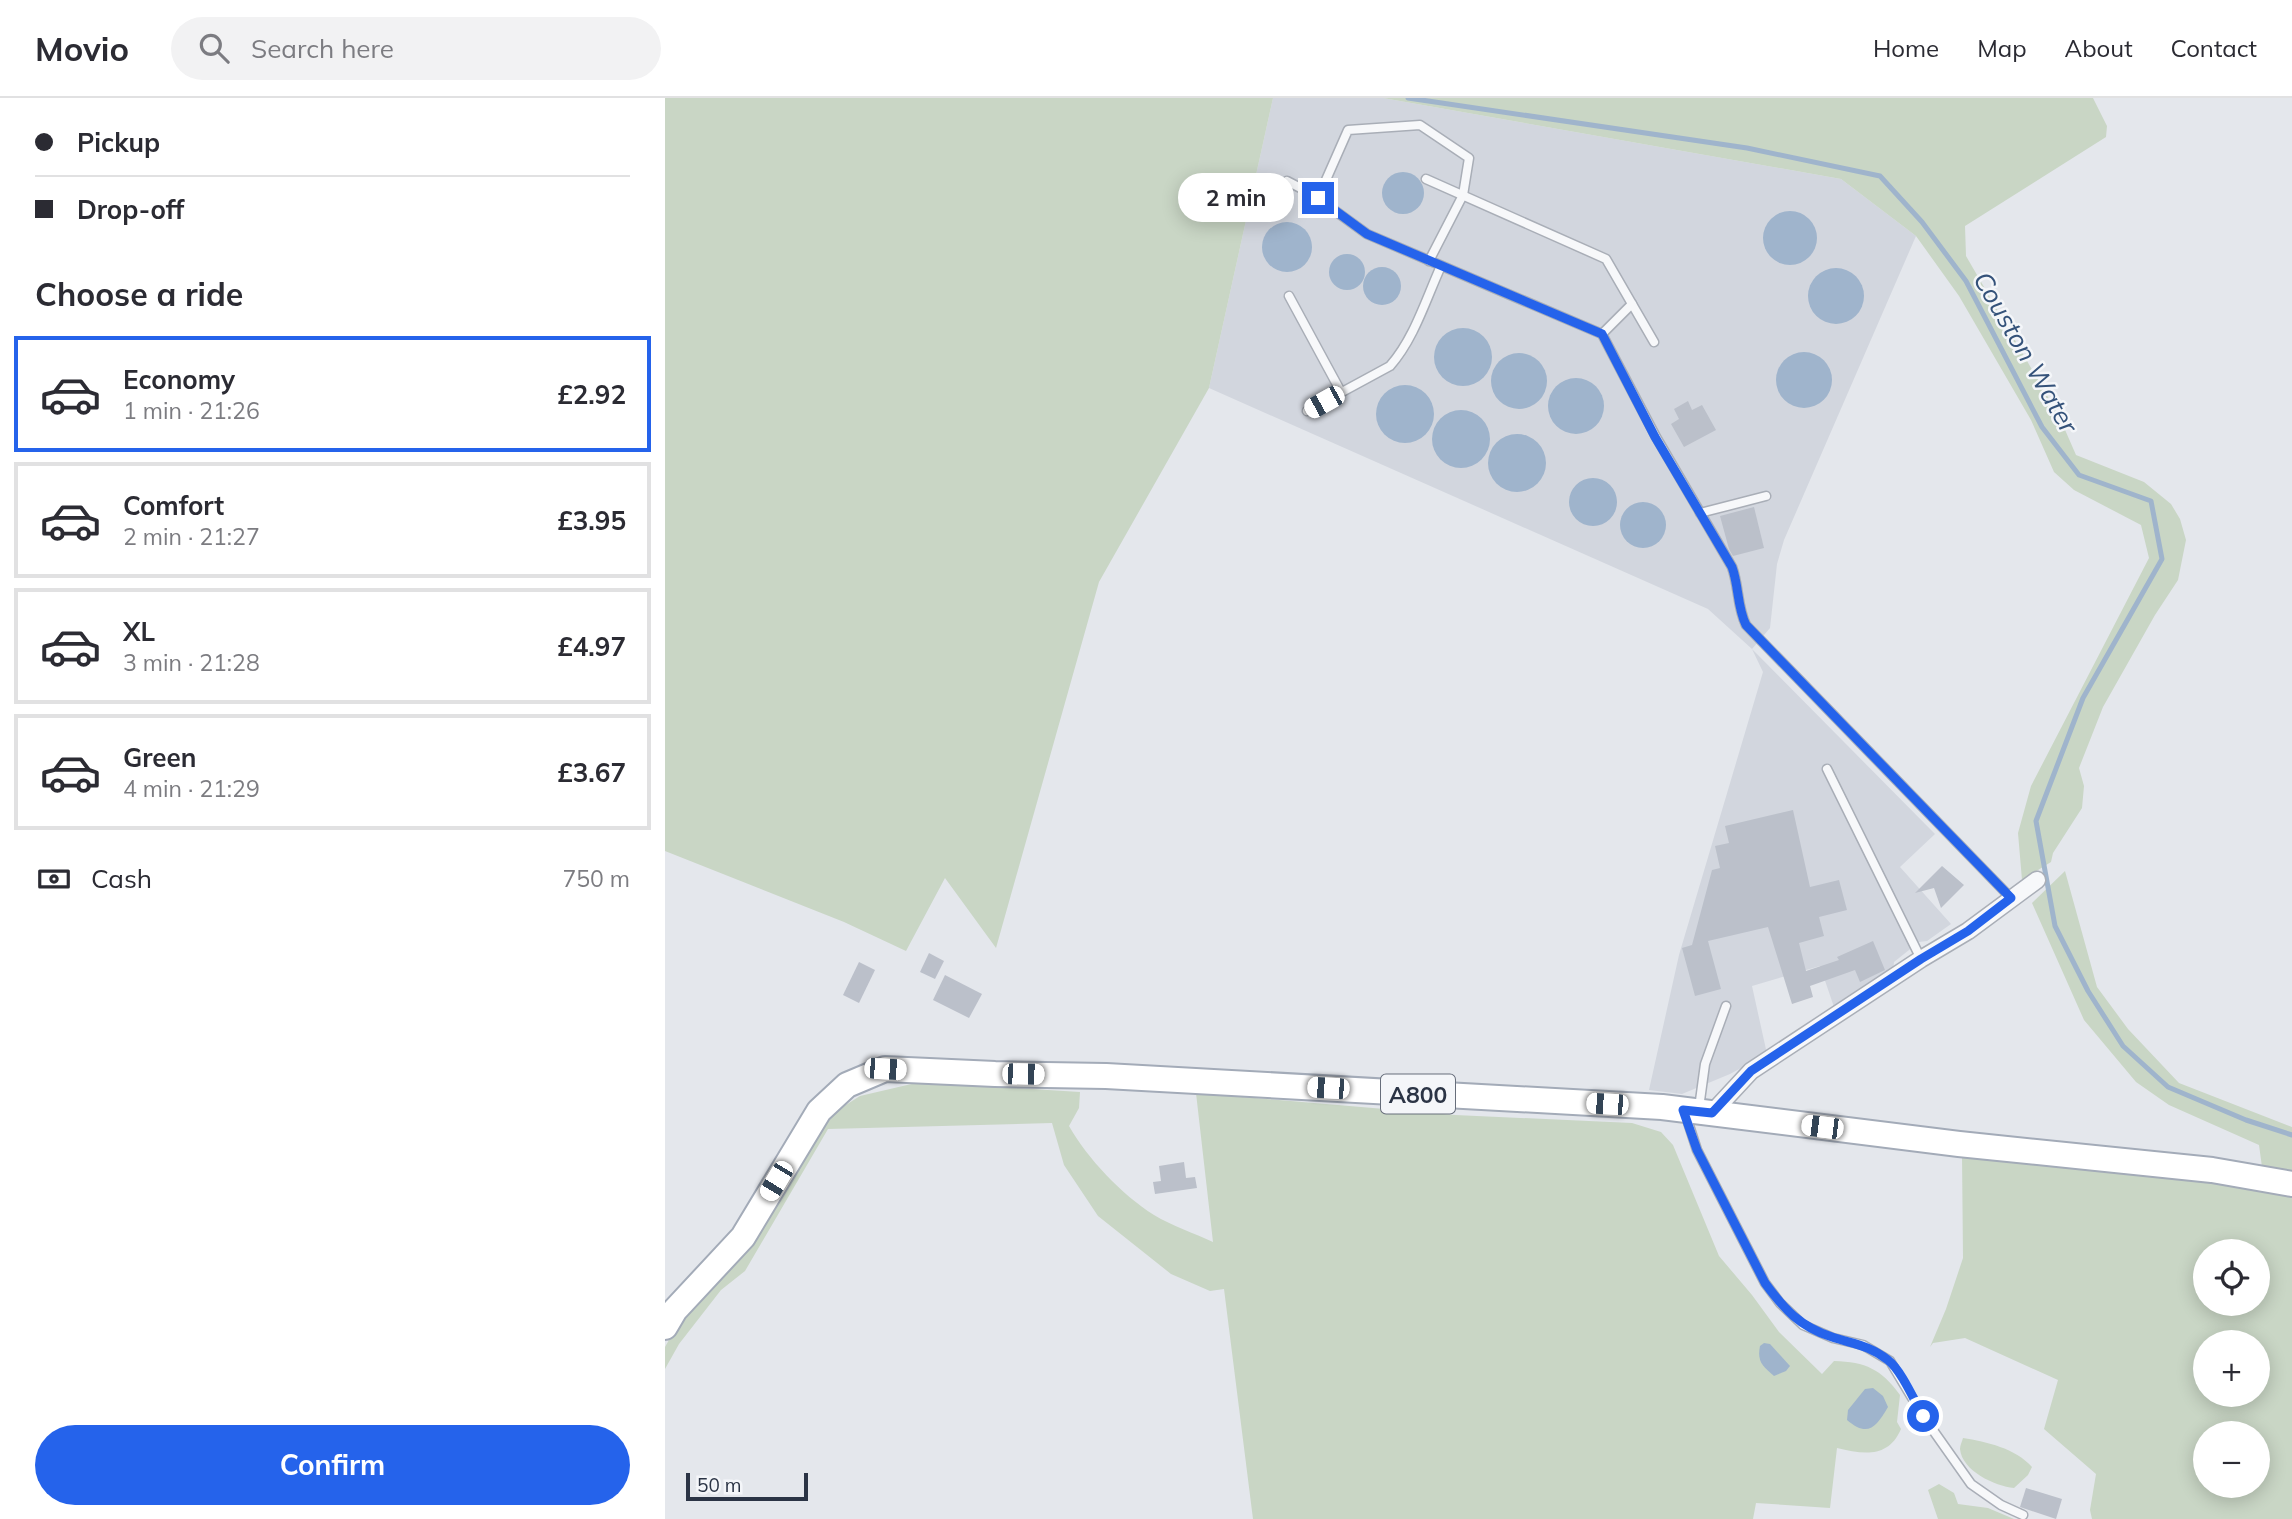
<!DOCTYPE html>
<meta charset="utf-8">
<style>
:root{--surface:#fff;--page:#f2f2f3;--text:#2b2b33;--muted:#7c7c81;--line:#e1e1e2;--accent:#2563eb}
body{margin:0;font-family:Mulish,sans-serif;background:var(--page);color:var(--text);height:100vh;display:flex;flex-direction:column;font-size:26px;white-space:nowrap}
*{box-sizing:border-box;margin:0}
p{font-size:23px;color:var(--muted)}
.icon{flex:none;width:38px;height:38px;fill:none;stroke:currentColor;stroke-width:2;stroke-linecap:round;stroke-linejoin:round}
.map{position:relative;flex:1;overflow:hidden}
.sheet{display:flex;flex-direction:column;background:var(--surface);width:665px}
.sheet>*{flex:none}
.top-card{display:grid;align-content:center;height:154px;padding:0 35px;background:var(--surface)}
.fabs{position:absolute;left:1528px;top:1141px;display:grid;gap:14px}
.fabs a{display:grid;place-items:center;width:77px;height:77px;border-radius:50%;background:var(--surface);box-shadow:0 4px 18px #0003;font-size:35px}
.scale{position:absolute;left:21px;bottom:18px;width:122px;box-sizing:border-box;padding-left:7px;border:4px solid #2b3445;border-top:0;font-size:19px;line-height:24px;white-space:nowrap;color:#2b3445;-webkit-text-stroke:5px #f4f6f9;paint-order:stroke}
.end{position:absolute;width:32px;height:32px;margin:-16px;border:9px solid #2563eb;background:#fff;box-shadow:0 0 0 4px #fff}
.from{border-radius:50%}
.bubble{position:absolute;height:49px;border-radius:24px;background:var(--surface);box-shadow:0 4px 18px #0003;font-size:23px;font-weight:700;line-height:49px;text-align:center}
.car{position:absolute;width:21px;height:42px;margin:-21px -10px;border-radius:9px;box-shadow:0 0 5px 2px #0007;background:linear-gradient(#fff 24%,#345 0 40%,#fff 0 76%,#345 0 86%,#fff 0)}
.top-card b{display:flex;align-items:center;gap:24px;height:66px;font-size:26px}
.top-card b+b{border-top:2px solid var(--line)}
.top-card i{width:18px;height:18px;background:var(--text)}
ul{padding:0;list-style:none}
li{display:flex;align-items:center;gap:21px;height:116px;margin:0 14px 10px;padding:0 21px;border:4px solid var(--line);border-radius:0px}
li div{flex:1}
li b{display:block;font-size:26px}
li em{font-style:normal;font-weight:700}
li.selected{border-color:var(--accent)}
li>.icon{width:63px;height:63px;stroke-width:1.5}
h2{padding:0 35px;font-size:32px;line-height:84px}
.pay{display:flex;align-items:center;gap:18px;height:77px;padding:0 35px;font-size:26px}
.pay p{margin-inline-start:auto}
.primary-button{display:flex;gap:14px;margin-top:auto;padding:14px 35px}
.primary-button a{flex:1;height:80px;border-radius:42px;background:var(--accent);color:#fff;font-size:28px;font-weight:700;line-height:80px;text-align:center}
header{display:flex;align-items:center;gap:42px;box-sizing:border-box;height:98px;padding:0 35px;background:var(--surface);border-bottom:2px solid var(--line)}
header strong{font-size:33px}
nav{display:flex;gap:38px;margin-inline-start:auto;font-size:24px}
.search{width:490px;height:63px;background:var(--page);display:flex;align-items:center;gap:18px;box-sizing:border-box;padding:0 24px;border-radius:38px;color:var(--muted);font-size:26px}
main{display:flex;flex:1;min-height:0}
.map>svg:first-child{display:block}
.built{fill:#d2d6de}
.green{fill:#c9d6c5;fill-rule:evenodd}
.water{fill:#9fb4cc}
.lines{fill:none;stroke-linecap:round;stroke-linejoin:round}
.stream{stroke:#9fb4cc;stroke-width:5}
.building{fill:#bbc0ca}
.lane-casing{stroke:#a9aeb7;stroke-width:11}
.street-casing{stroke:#a9aeb7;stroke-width:19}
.primary-casing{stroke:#a3abb8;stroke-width:28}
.lane{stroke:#f7f8fa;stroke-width:8}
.street{stroke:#f7f8fa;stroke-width:16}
.primary{stroke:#fff;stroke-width:24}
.route{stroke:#2563eb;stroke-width:9}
.labels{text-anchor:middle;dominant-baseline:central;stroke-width:5;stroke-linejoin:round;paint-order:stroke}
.shield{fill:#f4f6f9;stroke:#676e7b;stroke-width:2}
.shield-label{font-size:23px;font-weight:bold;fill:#2b3445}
.water-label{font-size:26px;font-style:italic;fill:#34527a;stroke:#f4f6f9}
</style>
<header>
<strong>Movio</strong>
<div class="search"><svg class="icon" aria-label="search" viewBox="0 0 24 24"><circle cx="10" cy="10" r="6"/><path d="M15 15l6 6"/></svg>Search here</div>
<nav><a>Home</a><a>Map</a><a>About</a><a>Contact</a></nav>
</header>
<main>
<section class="sheet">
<div class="top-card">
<b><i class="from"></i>Pickup</b>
<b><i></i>Drop-off</b>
</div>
<h2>Choose a ride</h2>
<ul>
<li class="selected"><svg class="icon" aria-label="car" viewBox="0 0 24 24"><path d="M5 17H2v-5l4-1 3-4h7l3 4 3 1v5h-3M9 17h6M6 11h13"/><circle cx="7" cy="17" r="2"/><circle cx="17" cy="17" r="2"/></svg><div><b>Economy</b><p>1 min · 21:26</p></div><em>£2.92</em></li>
<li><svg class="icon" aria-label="car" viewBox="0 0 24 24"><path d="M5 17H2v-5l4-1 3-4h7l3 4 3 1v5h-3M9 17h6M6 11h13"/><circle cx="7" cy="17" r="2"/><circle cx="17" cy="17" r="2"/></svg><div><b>Comfort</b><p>2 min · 21:27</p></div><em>£3.95</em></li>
<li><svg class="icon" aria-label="car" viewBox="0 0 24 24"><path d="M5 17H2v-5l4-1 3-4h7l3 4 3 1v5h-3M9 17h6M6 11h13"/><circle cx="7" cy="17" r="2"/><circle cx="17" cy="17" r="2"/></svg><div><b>XL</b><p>3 min · 21:28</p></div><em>£4.97</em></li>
<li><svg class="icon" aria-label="car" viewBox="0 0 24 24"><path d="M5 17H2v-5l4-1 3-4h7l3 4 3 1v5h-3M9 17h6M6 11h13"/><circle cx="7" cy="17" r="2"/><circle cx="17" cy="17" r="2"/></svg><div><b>Green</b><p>4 min · 21:29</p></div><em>£3.67</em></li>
</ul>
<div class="pay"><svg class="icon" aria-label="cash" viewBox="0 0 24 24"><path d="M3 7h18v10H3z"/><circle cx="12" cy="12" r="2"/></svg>Cash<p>750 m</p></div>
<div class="primary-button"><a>Confirm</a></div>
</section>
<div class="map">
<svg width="1627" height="1421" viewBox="0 0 1627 1421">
<rect width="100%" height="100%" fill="#e4e7ec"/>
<path class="built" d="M608,0H718L1176,81L1251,138L1119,442L1112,466L1105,530L1087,551L1270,736L1235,769L1286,826L1262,843L1254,844L1229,864L1228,874L1169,909L1155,868L1087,888L1102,956L1065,976L1017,996L984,992L1014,857L1098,574L1087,551L1043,511L544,290Z"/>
<g class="green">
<path d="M0,0H608L544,290L434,484L331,850L280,780L241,853L179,824L0,753Z"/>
<path d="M718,0H1428L1442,28L1441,39L1300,128L1301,158L1394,318L1411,357L1479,384L1506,406L1515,421L1521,442L1513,482L1490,517L1438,609L1414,670L1419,688L1417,710L1388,755L1386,764L1357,782L1353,735L1366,688L1484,460L1476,427L1409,392L1389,374L1366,322L1294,198L1251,138L1176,81Z"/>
<path d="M1400,773L1432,889L1463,931L1514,985L1627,1029V1074L1597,1069L1594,1047L1504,1007L1471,984L1419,922L1367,805Z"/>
<path d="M255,984L415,994L414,1010L404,1028C423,1061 456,1096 489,1117C507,1128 529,1135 548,1144L531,995L790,1017L967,1025L996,1034L1008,1047L1054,1158L1087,1197L1114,1234L1157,1276L1169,1263C1201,1264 1216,1271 1235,1297L1232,1324L1236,1331C1223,1361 1198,1356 1172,1350L1165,1410L1091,1405L1088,1421H588L559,1191L545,1193L506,1176L433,1118L399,1067L387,1025L163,1031L80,1173L56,1192L14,1246L0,1271V1249L9,1233L168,1015L195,998Z"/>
<path d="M1297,1057L1542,1083L1627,1096V1421H1427L1425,1412L1431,1376L1379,1331L1393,1282L1300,1240L1268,1245L1265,1249L1281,1211L1298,1160ZM1540,1153H1592V1206H1540ZM1540,1244H1592V1297H1540ZM1540,1335H1592V1388H1540Z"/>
<path d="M1298,1340C1322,1344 1350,1350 1367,1369L1363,1377L1349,1390C1330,1388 1297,1373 1295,1351C1295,1347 1297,1344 1298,1340Z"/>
<path d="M1274,1386L1289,1395L1293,1406L1323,1410L1349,1421H1273L1263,1392Z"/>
</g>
<g class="water">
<circle cx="738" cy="95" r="21"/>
<circle cx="1125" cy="140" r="27"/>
<circle cx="622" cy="149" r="25"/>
<circle cx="682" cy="174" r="18"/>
<circle cx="717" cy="188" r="19"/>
<circle cx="1171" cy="198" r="28"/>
<circle cx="798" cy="259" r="29"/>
<circle cx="1139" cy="282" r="28"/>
<circle cx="854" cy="283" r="28"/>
<circle cx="911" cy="308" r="28"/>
<circle cx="740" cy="316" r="29"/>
<circle cx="796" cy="341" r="29"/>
<circle cx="852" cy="365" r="29"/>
<circle cx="928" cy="404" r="24"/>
<circle cx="978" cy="427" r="23"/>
<path d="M1099,1245L1105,1246L1125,1268L1121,1273L1109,1278C1097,1268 1092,1263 1095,1248Z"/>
<path d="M1208,1290L1218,1298L1223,1309C1211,1329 1203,1340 1182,1322L1183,1312L1200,1291Z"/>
</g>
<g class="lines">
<path class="stream" d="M743,0L1082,50L1215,78L1257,124L1301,183L1377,329L1414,377L1486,403L1497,461L1418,600L1371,723L1390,828L1423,893L1458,948L1503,989L1581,1022L1627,1037"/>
</g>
<g class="building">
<path d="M1023,303L1027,312L1037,307L1051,332L1019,349L1006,326L1014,321L1009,311Z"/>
<path d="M1089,409L1099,450L1068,458L1064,451L1055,418Z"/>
<path d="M1128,712L1145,789L1174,782L1182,812L1154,819L1159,838L1134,845L1141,873L1174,862L1172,859L1208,843L1220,872L1195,884L1190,872L1145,888L1148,899L1127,906L1103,829L1043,843L1056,891L1030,898L1017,850L1027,847L1047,772L1055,770L1050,748L1064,745L1060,728Z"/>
<path d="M1277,768L1299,787L1276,810L1269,790L1250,795Z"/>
<path d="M264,855L279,863L270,881L255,874Z"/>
<path d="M194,864L210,872L194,905L178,897Z"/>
<path d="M280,877L317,896L304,920L268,902Z"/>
<path d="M519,1064L521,1080L530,1079L532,1090L490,1096L488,1084L496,1083L494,1068Z"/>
<path d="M1361,1390L1397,1401L1391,1421L1355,1409Z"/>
</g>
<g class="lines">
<g class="lane-casing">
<g id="lane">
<path d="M761,81L941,161L989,244"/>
<path d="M622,83L647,96L702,136L937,236L991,339L1067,469C1074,488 1072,509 1081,527L1346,800"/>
<path d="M653,100L683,32L755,27L804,60L798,97L764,163"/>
<path d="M624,198L676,294"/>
<path d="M937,236L967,206"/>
<path d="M642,313L725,268C749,241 761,201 776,168"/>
<path d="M1035,415L1101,398"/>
<path d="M1162,671L1256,861"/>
<path d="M1034,1010L1040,966L1061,908"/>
<path d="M1020,1015L1032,1052L1100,1185L1115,1205L1138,1227L1168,1240L1198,1247L1225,1263L1258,1318L1306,1386L1336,1407L1358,1417"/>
</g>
</g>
<g class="street-casing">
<path id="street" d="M1047,1015L1086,973L1256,861L1303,833L1372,782"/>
</g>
<g class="primary-casing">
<path id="primary" d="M0,1229L10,1212L78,1139L154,1013L182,987L220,971L330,976L441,978L997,1009L1294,1046L1547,1072L1627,1086"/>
</g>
<use href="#lane" class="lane"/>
<use href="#street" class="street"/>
<use href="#primary" class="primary"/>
</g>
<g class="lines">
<path class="route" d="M653,100L702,136L937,236L990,339L1067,469C1074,488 1072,509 1081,527L1346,800L1303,833L1256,861L1086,973L1047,1015L1018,1012L1032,1052L1100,1185C1119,1211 1135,1229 1167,1239C1188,1246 1204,1247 1223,1262C1236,1272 1249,1302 1258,1318"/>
</g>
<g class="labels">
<rect class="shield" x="716" y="976.5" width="74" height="39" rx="5"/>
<g class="shield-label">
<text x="753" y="996">A800</text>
</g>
<g class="water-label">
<text transform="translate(1361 254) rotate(60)">Couston Water</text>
</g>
</g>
</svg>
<div class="fabs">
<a><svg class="icon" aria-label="locate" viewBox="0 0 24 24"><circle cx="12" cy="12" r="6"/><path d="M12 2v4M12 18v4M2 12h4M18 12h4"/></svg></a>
<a>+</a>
<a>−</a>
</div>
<div class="scale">50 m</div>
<i class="end from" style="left:1258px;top:1318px"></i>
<i class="end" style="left:653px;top:100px"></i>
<div class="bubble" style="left:513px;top:75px;width:116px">2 min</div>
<i class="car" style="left:659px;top:304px;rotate:241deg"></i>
<i class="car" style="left:220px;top:971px;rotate:93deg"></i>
<i class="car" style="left:358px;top:976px;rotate:91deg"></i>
<i class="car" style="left:663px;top:990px;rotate:273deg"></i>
<i class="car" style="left:942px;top:1006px;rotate:273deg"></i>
<i class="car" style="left:1157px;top:1029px;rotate:277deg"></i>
<i class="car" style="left:111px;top:1083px;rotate:211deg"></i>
</div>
</main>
